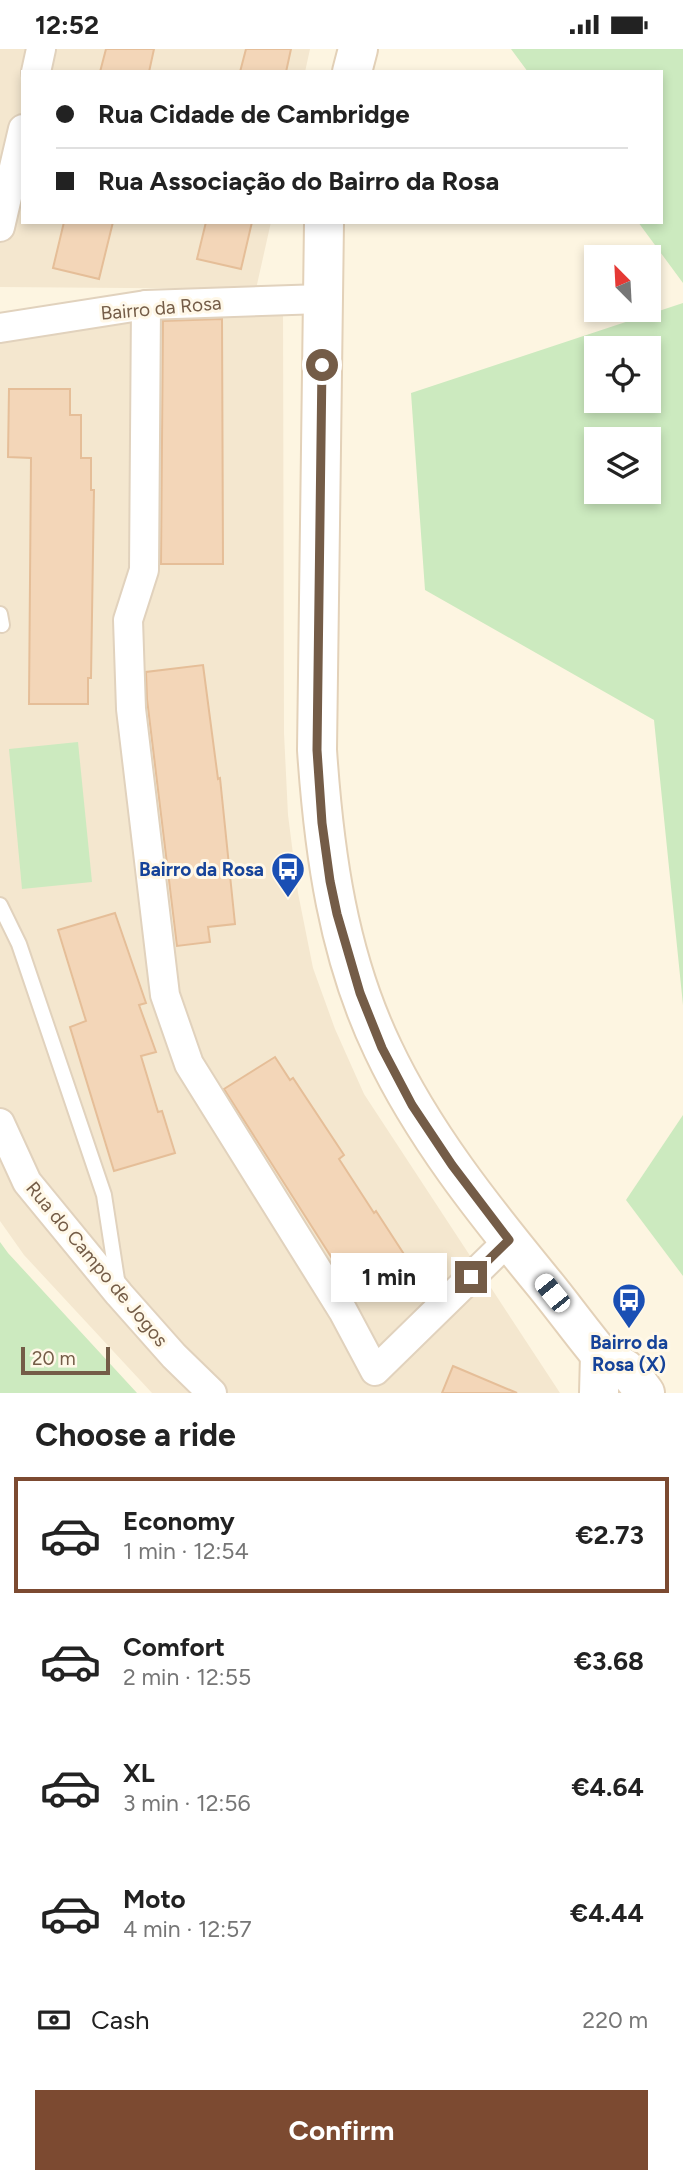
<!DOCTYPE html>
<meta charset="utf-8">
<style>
:root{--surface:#fff;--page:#f2f2f2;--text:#222;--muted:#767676;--line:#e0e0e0;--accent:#7c4a31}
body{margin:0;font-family:Figtree,sans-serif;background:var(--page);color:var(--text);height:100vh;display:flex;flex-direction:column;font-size:26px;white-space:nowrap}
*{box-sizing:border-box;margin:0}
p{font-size:23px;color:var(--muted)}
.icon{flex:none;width:38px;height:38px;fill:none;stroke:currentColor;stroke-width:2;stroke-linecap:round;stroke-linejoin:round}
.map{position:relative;height:1344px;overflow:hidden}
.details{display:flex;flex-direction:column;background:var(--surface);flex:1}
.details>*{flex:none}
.hud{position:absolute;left:21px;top:21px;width:642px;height:154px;border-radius:0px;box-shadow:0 4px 10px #0003;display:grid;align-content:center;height:154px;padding:0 35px;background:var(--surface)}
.needle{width:46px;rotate:336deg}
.controls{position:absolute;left:584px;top:196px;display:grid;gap:14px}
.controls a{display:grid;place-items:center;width:77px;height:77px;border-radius:0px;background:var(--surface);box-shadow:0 4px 10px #0003;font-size:35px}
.scale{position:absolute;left:21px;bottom:18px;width:89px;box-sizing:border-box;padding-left:7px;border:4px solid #745c47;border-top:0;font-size:19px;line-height:24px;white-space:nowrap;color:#745c47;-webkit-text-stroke:5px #fff8e8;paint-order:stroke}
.end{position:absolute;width:32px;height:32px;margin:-16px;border:9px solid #745c47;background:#fff;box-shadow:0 0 0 4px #fff}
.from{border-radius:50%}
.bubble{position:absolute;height:49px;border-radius:0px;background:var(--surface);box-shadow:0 4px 10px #0003;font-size:23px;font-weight:700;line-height:49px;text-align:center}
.car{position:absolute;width:21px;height:42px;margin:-21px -10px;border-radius:9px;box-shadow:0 0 5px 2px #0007;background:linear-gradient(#fff 24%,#345 0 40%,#fff 0 76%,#345 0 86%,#fff 0)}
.hud b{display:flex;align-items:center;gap:24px;height:66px;font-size:26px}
.hud b+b{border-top:2px solid var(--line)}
.hud i{width:18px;height:18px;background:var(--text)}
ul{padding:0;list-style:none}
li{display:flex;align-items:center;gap:21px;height:116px;margin:0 14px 10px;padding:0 21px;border:4px solid transparent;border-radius:0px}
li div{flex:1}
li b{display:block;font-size:26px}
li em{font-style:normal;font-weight:700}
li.selected{border-color:var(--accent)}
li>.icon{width:63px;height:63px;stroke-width:1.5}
h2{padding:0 35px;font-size:32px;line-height:84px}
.pay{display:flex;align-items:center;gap:18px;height:77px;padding:0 35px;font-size:26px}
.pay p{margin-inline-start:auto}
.cta{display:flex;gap:14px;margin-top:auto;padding:14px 35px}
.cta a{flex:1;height:80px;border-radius:0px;background:var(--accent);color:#fff;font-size:28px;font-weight:700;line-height:80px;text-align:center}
.status{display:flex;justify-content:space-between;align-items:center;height:49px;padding:0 35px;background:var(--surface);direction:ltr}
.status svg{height:19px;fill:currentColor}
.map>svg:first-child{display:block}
.residential{fill:#f4e7cf}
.green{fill:#cceabf;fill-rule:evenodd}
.building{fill:#f3d6b8;stroke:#e5be98;stroke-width:2}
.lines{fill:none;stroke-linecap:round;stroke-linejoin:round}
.lane-casing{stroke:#e1d2bd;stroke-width:18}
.street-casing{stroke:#e1d2bd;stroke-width:32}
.secondary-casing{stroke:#e3d1b8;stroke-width:42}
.lane{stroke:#fff;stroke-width:14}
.street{stroke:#fff;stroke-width:28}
.secondary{stroke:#fff;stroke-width:38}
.route{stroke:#745c47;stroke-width:9}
.labels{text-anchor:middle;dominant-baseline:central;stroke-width:6;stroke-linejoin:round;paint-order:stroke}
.street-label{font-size:19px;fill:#745c47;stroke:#fff8e8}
.transit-label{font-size:19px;font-weight:bold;fill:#164399;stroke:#fff8e8;text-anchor:end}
</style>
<div class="status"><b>12:52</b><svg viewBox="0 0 49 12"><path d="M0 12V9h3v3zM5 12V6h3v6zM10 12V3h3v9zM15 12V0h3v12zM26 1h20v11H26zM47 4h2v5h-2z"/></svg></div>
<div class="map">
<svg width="683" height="1344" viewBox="0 0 683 1344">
<rect width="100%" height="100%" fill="#fdf5e1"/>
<g class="residential">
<path d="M0,0H310L305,23H23V173H271L256,240L0,238Z"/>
<path d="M283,255L284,684L288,766L298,844L313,919L335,980L364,1045L560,1344H152L24,1206L0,1172V270Z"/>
</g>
<g class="green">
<path d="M511,0H683V234L638,173H662V23H528Z"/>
<path d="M683,254V956L654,671L425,541L411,344ZM597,299H649V352H597ZM597,390H649V443H597Z"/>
<path d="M78,693L92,833L22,840L9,700Z"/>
<path d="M683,1066V1227L626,1151Z"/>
<path d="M0,1193L8,1204L137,1344H0Z"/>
</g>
<g class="building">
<path d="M106,0H154L149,23H100Z"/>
<path d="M246,0H291L286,23H240Z"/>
<path d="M64,173H113L99,230L53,219Z"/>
<path d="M206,173H252L241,220L197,210Z"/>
<path d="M222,270L223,515H161L163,272Z"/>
<path d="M9,340H70V366H81V409H91V441H94L91,629H88V655H29L31,409L8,408Z"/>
<path d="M203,616L218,730L220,729L235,875L208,878L210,893L177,897L147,650L146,623Z"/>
<path d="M115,864L146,954L139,956L156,1003L141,1007L158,1063L162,1062L175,1104L114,1122L70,978L86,972L58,881Z"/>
<path d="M275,1008L290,1031L293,1029L344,1106L339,1110L374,1164L376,1162L411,1216L358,1250L224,1040Z"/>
<path d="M453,1317L517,1344H442Z"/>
</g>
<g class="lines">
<g class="lane-casing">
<g id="lane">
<path d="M0,565L2,576"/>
<path d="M0,856L19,895L104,1146L118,1237"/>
</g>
</g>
<g class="street-casing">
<g id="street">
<path d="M36,23L41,0"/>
<path d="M0,178L23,80"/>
<path d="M146,256L144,521L128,571L131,660L165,946L189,1015L343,1262L375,1322L509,1191"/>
<path d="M0,279L146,256L322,250"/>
<path d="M0,1074L27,1133L119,1245L174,1307L212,1344"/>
</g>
</g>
<g class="secondary-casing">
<g id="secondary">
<path d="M352,23L358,0"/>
<path d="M324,173L317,701C324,804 338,906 383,1000C423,1085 483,1160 542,1232C561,1255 579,1280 598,1303C605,1311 616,1314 625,1320C633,1326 639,1336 645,1344"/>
<path d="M599,1344L600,1306"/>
</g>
</g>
<use href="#lane" class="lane"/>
<use href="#street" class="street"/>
<use href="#secondary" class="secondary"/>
</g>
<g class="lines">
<path class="route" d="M322,316L317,701L322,774L330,832L337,865L360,944L382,999L412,1056L452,1116L509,1191L471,1228"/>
</g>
<defs>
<g id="bus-pin" transform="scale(1.75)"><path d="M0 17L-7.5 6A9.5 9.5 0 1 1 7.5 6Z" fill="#1a4fb4" stroke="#fff8e8"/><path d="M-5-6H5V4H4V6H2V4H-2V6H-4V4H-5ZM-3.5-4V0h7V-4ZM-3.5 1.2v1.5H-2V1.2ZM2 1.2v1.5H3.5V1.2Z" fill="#fff"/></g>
</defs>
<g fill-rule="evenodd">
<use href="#bus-pin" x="288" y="820"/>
<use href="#bus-pin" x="629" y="1251"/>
</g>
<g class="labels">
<g class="street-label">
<text transform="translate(161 259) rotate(-5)">Bairro da Rosa</text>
<text transform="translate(97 1215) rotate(50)">Rua do Campo de Jogos</text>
</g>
<g class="transit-label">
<text x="264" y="820">Bairro da Rosa</text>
<text x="629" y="1293" text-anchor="middle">Bairro da<tspan x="629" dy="22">Rosa (X)</tspan></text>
</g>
</g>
</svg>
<div class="controls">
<a><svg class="needle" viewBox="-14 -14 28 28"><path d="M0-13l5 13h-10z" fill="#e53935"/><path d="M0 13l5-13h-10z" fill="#767676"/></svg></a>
<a><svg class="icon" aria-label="locate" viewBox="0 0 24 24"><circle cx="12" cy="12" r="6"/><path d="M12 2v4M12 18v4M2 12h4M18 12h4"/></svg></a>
<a><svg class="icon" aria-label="layers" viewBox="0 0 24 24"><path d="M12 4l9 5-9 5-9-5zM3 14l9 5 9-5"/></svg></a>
</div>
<div class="scale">20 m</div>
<i class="end from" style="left:322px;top:316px"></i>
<i class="end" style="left:471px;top:1228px"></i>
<div class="bubble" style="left:331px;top:1204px;width:116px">1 min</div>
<i class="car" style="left:552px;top:1244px;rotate:321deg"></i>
<div class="hud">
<b><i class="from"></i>Rua Cidade de Cambridge</b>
<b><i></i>Rua Associação do Bairro da Rosa</b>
</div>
</div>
<section class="details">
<h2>Choose a ride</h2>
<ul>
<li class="selected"><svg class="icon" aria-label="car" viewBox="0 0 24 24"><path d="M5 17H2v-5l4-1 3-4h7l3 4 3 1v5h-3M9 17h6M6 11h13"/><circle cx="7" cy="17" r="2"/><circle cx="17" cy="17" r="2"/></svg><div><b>Economy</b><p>1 min · 12:54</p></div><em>€2.73</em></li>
<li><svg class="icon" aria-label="car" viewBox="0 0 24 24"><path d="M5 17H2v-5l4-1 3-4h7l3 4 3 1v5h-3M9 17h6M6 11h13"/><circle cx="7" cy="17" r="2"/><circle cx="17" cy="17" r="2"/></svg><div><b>Comfort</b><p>2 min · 12:55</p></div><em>€3.68</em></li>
<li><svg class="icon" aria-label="car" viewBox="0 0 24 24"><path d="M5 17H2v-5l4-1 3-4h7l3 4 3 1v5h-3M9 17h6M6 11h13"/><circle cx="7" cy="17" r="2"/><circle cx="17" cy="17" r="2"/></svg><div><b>XL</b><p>3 min · 12:56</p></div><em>€4.64</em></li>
<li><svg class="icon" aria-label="car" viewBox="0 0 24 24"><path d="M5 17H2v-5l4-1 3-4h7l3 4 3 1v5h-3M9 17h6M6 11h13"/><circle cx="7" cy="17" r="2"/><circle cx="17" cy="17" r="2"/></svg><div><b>Moto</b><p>4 min · 12:57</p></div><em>€4.44</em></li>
</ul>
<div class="pay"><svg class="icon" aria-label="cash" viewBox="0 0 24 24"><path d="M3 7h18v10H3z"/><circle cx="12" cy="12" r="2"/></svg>Cash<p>220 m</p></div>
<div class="cta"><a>Confirm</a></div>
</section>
